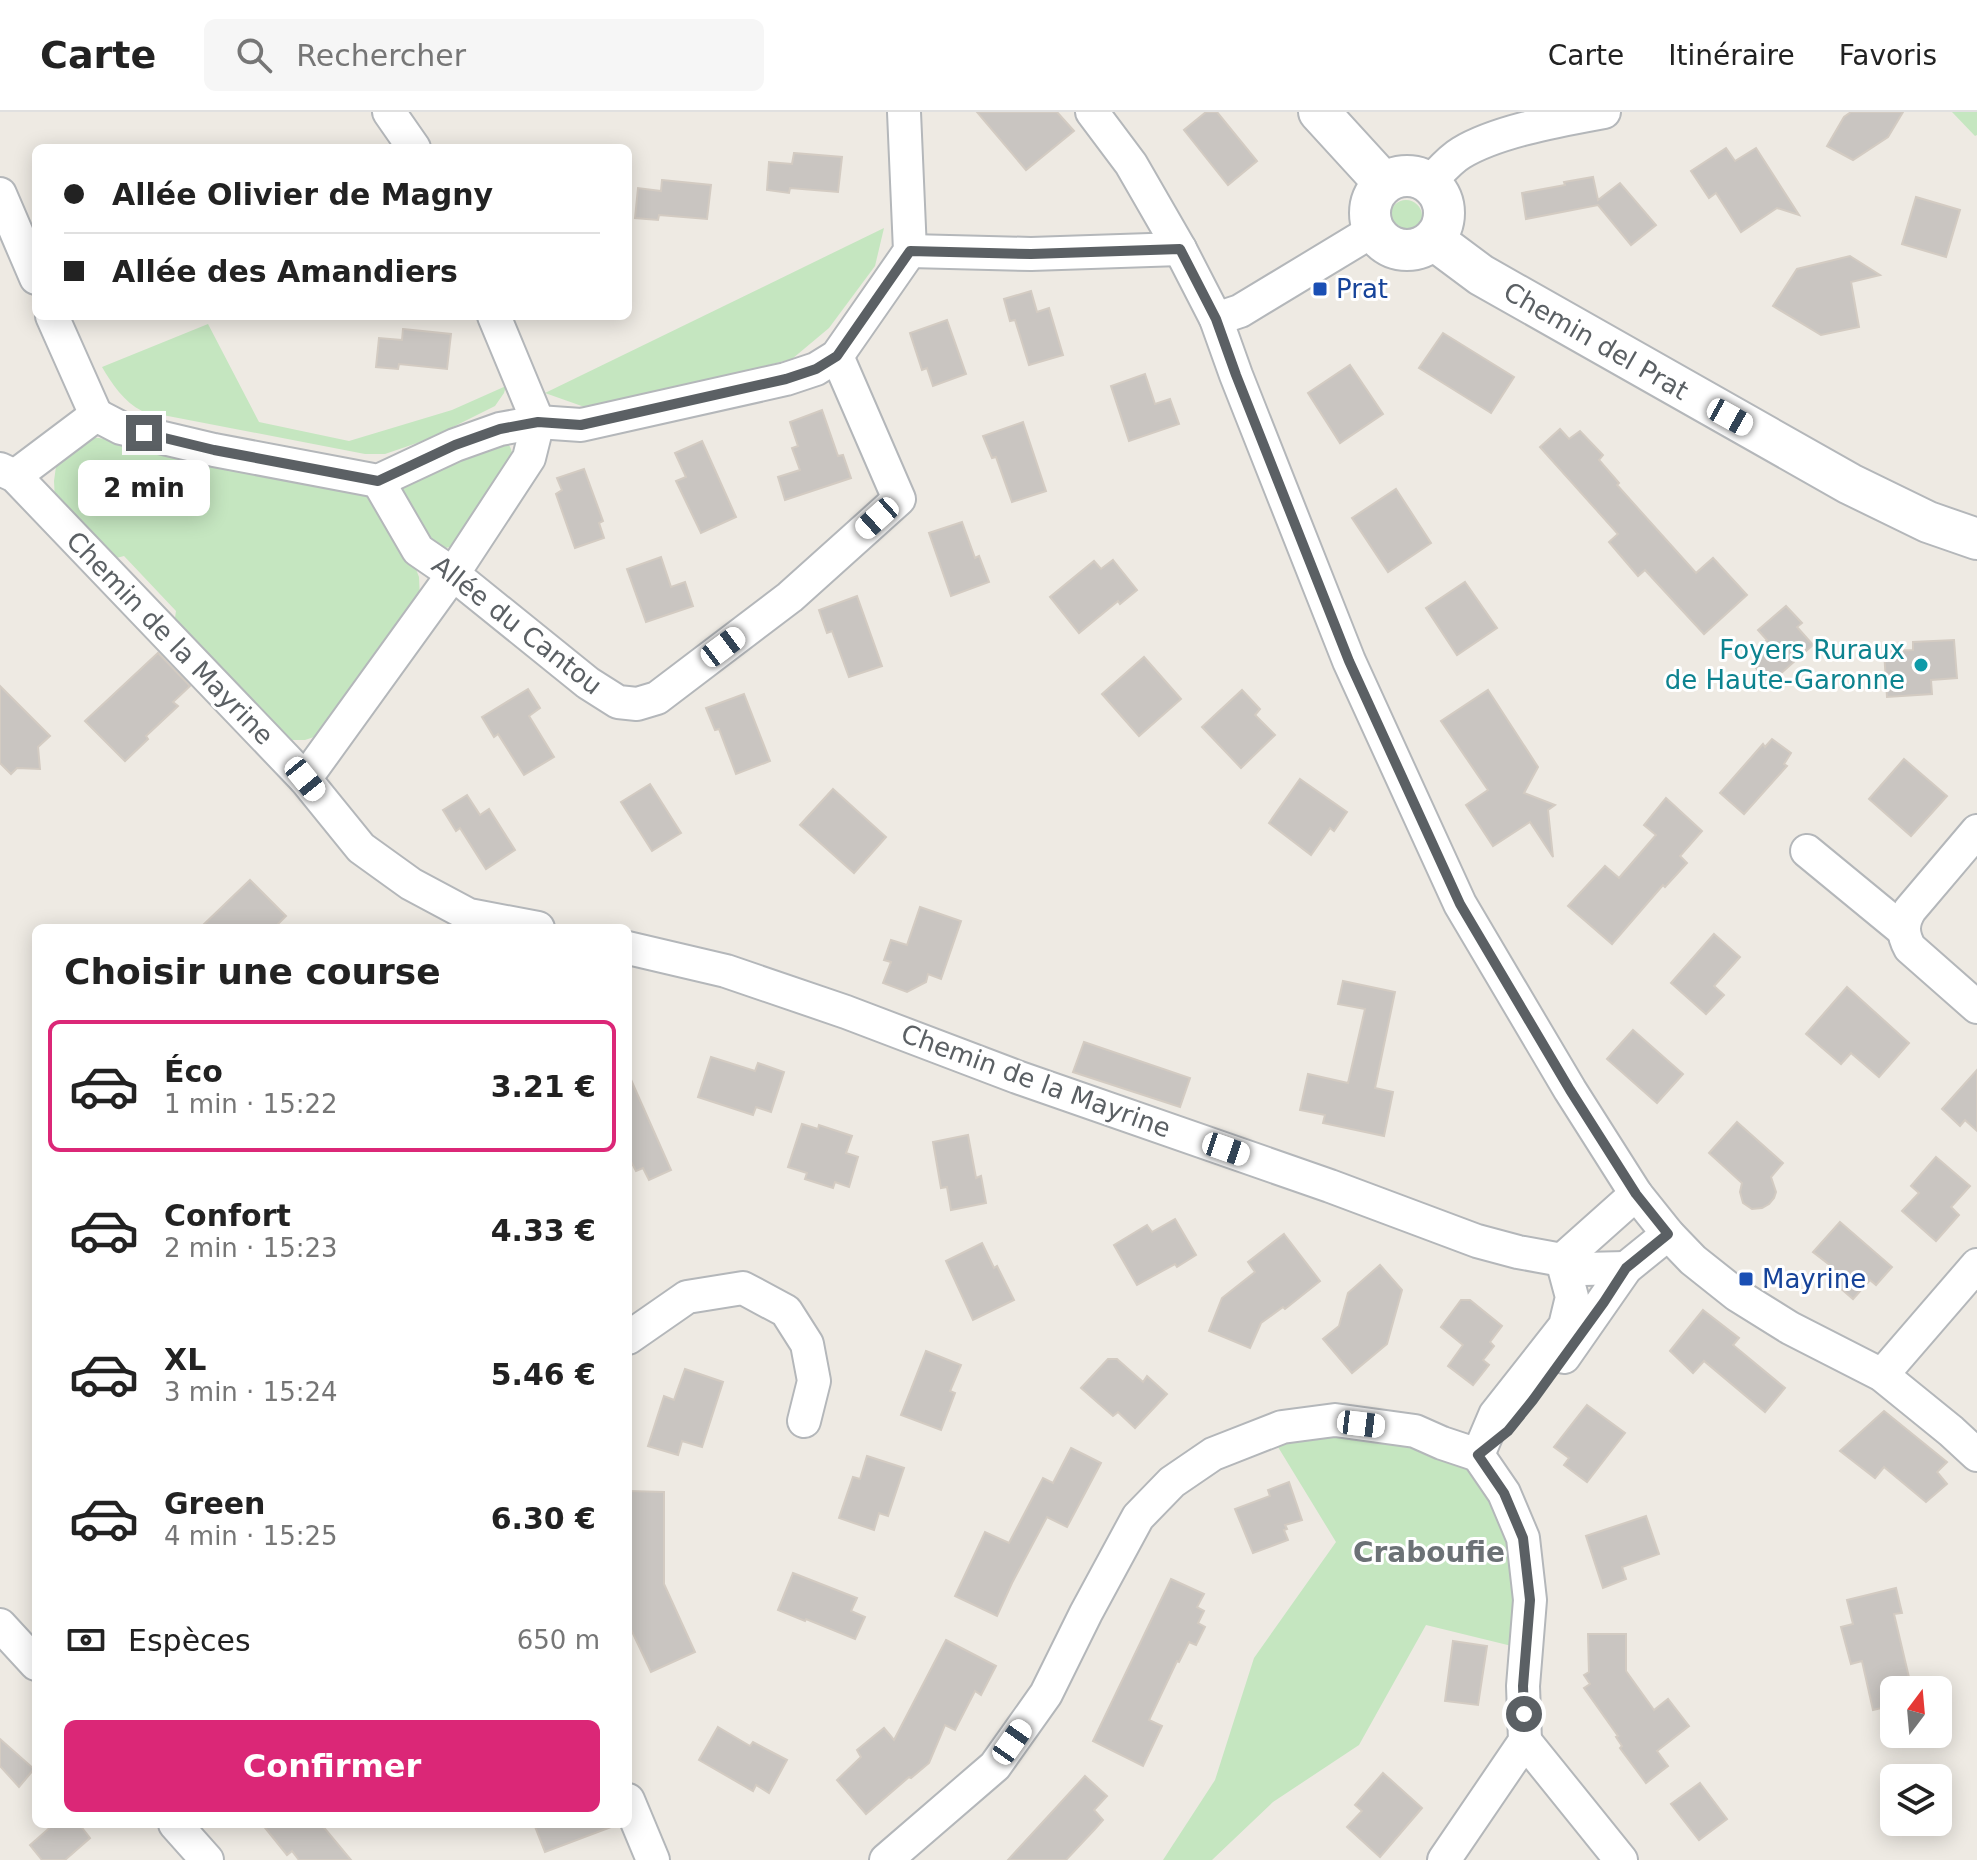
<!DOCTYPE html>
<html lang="fr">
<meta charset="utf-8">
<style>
:root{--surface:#fff;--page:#f6f6f6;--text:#222;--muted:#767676;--line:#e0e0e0;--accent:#db2777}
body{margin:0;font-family:"DejaVu Sans",sans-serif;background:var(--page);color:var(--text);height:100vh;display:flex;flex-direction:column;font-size:30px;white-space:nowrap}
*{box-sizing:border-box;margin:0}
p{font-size:26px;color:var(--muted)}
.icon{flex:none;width:44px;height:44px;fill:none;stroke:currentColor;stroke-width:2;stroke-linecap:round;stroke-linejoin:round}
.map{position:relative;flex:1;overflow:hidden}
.panel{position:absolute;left:32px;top:812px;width:600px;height:904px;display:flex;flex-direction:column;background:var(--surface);border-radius:12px;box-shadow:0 4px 20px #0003}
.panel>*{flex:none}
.top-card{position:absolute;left:32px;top:32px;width:600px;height:176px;border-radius:12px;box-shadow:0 4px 20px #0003;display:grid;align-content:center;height:176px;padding:0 32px;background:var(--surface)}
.needle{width:52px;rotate:16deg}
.controls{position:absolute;left:1880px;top:1564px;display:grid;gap:16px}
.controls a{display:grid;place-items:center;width:72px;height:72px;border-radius:12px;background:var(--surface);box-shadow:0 4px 20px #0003;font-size:40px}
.end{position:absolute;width:36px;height:36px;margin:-18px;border:10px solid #5b6064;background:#fff;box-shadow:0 0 0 4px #fff}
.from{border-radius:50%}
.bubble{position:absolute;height:56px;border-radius:12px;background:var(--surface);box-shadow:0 4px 20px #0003;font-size:26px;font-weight:800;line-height:56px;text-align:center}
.car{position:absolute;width:24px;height:48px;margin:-24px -12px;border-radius:10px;box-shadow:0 0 6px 2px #0007;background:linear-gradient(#fff 24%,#345 0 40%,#fff 0 76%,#345 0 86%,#fff 0)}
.top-card b{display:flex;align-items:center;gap:28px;height:76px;font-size:30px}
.top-card b+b{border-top:2px solid var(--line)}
.top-card i{width:20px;height:20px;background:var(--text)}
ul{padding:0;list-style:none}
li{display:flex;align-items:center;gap:24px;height:132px;margin:0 16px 12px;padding:0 16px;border:4px solid transparent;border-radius:12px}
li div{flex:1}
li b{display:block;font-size:30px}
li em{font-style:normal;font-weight:800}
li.active{border-color:var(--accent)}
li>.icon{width:72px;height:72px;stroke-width:1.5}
h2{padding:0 32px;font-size:36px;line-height:96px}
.pay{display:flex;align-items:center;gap:20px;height:88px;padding:0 32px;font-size:30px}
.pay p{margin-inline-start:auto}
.button{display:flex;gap:16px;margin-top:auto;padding:16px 32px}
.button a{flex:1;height:92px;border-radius:12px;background:var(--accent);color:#fff;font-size:32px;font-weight:800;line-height:92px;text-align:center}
header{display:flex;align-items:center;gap:48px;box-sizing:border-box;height:112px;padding:0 40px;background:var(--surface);border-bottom:2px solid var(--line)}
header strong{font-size:38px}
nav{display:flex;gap:44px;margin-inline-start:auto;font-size:28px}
.search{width:560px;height:72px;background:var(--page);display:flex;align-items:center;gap:20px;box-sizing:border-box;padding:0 28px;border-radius:12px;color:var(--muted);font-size:30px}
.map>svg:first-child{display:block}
.green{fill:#c5e6c0}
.building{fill:#c9c5c1;stroke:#d3cbc2;stroke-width:2}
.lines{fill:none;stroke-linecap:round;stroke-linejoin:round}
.minor-casing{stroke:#b4b7ba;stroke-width:36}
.tertiary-casing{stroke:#b4b7ba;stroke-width:44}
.minor{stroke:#fff;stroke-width:32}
.tertiary{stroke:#fff;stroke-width:40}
.route{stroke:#5b6064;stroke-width:10}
.transit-dot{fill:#1a4fb4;stroke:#fff;stroke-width:3}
.culture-dot{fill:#0f9aa8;stroke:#fff;stroke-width:3}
.labels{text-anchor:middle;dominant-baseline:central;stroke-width:6;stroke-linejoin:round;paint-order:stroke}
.transit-label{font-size:26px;fill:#164399;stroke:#fff;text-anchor:start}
.street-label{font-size:26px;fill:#5b6064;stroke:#fff}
.culture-label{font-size:26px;fill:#0d838f;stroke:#fff;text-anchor:end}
.neighbourhood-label{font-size:28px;font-weight:bold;fill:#6c7276;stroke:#fff}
</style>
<header>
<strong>Carte</strong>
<div class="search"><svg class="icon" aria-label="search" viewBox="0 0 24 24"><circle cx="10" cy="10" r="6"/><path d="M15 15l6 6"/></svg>Rechercher</div>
<nav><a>Carte</a><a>Itinéraire</a><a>Favoris</a></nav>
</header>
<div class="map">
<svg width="1977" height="1748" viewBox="0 0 1977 1748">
<rect width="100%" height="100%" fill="#eeeae3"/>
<g class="green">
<path d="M1952,0H1977V23L1975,24Z"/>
<circle cx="1406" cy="104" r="16"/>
<path d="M884,116L875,154L829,216L792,247L593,298L545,281Z"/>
<path d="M208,212L259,310L349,329L452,298L506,274L504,281L495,294L455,314L420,330L385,342H365L142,299C124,290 112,272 102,255Z"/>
<path d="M86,325L99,326L260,358L363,382L377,391L411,444L419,465L420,487L323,622L305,628H282L173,519L176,499L124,444L109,448L55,390L54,369L57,347Z"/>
<path d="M504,328C512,334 512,340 513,349L455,434L441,437L426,434L400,384L402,373Z"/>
<path d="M1299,1320L1401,1327L1472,1357L1510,1426L1524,1537L1426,1513L1359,1633L1273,1690L1212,1748H1163L1215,1668L1254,1546L1336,1430L1278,1335Z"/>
</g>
<g class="building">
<path d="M977,0H1057L1074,19L1026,58Z"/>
<path d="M1206,0H1217L1257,49L1228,73L1184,18Z"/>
<path d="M1851,0H1903L1888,25L1853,48L1827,34L1844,5Z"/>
<path d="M1726,36L1735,49L1756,36L1799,103L1777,96L1741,120L1716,81L1709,86L1691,59Z"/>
<path d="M794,41L842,45L838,80L790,76L789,81L767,78L769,50L792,52Z"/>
<path d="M1593,65L1598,88L1620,71L1656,113L1631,133L1598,93L1526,107L1522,81L1565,73L1564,70Z"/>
<path d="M662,68L711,73L707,107L659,103L658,108L635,106L638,76L661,79Z"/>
<path d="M1916,85L1960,98L1946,145L1902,132Z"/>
<path d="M1850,144L1880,163L1851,170L1859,215L1821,223L1773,194L1797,157Z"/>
<path d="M1031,179L1037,200L1049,196L1063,243L1029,253L1015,208L1010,209L1004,187Z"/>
<path d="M947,208L966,262L933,274L927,256L922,258L910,221Z"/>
<path d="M403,217L451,222L447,257L399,252L398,257L376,255L379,226L402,228Z"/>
<path d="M1443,221L1514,265L1491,301L1419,256Z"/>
<path d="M1350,253L1383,302L1340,331L1308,281Z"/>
<path d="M1145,262L1155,292L1170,287L1179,312L1129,329L1111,274Z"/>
<path d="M822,298L838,344L843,343L851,366L785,388L778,365L800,358L792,336L798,334L790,310Z"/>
<path d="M1023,310L1046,379L1012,390L996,345L992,346L983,324Z"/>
<path d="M1560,317L1569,327L1580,319L1603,343L1599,348L1619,371L1617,373L1696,461L1713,446L1747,483L1704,522L1645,458L1638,464L1609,430L1618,422L1540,335Z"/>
<path d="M702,329L736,405L701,421L676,369L686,365L675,341Z"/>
<path d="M584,357L603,409L599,411L604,426L575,436L556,382L562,378L557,366Z"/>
<path d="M1396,377L1431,431L1388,460L1352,406Z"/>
<path d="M962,410L975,446L979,444L989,470L951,484L929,421Z"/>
<path d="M661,445L671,475L685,470L693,494L646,510L627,457Z"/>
<path d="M1113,448L1137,478L1120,492L1118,489L1079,521L1050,485L1094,449L1101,457Z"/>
<path d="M1465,470L1497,516L1457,543L1426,496Z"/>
<path d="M857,484L882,554L849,565L832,519L827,521L819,498Z"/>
<path d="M1786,494L1802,511L1797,515L1813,533L1769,572L1753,552L1761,545L1756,539L1767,528L1758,518Z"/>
<path d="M1954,528L1957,566L1931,568L1932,582L1887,585L1884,539L1913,538V530Z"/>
<path d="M158,541L190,574L173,590L178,594L146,624L148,627L125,649L85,609Z"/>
<path d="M1144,545L1181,587L1139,624L1102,582Z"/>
<path d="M0,574L50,624L38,635L40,657L17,656L11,662L0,651Z"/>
<path d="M528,577L540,596L529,604L554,645L524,663L498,622L494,625L482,605Z"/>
<path d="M1242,578L1260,597L1255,603L1275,623L1241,656L1202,615Z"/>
<path d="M1488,578L1538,655L1524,681L1555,693L1548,698L1553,745L1530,710L1493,734L1466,693L1488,678L1441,609Z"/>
<path d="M744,582L770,649L736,662L719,617L715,618L706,596Z"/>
<path d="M1772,627L1791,641L1784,652L1787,654L1744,702L1720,681L1763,632L1765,635Z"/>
<path d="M1904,647L1947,684L1911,724L1869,687Z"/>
<path d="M1300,667L1347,700L1334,719L1330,716L1311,743L1269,711Z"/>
<path d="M650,672L681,721L652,739L621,690Z"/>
<path d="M833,677L886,725L854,761L800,713Z"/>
<path d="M467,683L480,703L489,697L515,738L486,757L460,716L456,719L443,698Z"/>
<path d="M1666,686L1702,719L1680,744L1687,751L1665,775L1663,773L1612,832L1568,794L1605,754L1619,766L1656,723L1644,713Z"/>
<path d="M250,768L286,804L274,816H200Z"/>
<path d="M920,795L961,809L941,867L928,862L926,870L907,880L883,871L891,850L884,848L891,828L907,833Z"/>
<path d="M1714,822L1740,845L1714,874L1724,883L1706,902L1671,871Z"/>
<path d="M1343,869L1395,880L1375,976L1393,980L1384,1024L1323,1011L1325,1003L1300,998L1308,962L1348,971L1365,897L1338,892Z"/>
<path d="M1847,875L1909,931L1879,965L1851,941L1841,952L1806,922Z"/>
<path d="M1633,918L1683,962L1657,991L1607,947Z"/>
<path d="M1084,930L1190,966L1180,995L1073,960Z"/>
<path d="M711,945L755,959L758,951L784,960L771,1000L756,995L753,1003L698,985Z"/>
<path d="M1977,958V1019L1965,1008L1960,1014L1942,997Z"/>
<path d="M628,961L671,1058L649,1068L643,1056L636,1059L628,1044Z"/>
<path d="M1737,1010L1783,1051L1771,1065L1776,1080L1774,1086L1769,1092L1762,1096L1752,1097L1743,1091L1740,1080L1742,1071L1709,1041Z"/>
<path d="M802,1012L818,1017L819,1013L852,1024L846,1041L858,1045L849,1075L835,1070L833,1076L805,1067L807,1061L788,1055Z"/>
<path d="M968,1023L976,1066L981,1064L986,1091L951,1098L947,1075L941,1076L933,1030Z"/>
<path d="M1936,1045L1970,1074L1951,1095L1959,1103L1936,1129L1902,1099L1919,1081L1911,1074Z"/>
<path d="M1175,1107L1196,1143L1177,1155L1175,1152L1137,1173L1114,1133L1147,1113L1152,1120Z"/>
<path d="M1840,1110L1892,1155L1876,1173L1870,1168L1853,1187L1824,1162L1831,1154L1813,1140Z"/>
<path d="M1284,1122L1320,1169L1285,1197L1283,1195L1261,1211L1250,1236L1209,1219L1222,1186L1255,1160L1248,1150Z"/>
<path d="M982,1131L994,1156L997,1154L1014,1188L973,1208L946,1149Z"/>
<path d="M1380,1153L1402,1178L1387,1232L1352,1261L1323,1227L1339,1214L1348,1181Z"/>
<path d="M1461,1188H1470L1502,1214L1490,1230L1494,1234L1483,1248L1489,1253L1473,1273L1448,1254L1463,1233L1441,1215Z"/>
<path d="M1703,1198L1739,1226L1733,1233L1785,1276L1765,1300L1704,1249L1693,1261L1670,1239Z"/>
<path d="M926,1239L961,1253L950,1279L955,1281L941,1318L901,1303Z"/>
<path d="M1108,1247H1117L1143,1270L1147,1264L1167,1282L1135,1316L1118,1300L1113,1304L1081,1276Z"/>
<path d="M685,1257L723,1270L702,1335L682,1329L678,1343L648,1334L664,1284L674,1288Z"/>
<path d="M1587,1293L1625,1321L1587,1370L1564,1353L1569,1346L1554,1335Z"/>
<path d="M1884,1299L1947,1350L1937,1360L1947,1372L1926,1390L1884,1355L1875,1366L1840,1339Z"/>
<path d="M1071,1336L1101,1351L1067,1415L1047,1405L1012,1471L997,1504L955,1484L985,1420L1009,1431L1043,1366L1053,1371Z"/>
<path d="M867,1344L904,1356L888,1404L879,1401L874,1418L839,1406L853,1365L860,1367Z"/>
<path d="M1289,1370L1302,1408L1285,1413L1287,1417L1284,1418L1288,1428L1253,1441L1235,1397L1270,1384L1268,1378Z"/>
<path d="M628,1379L664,1380V1472L695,1540L651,1560L628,1511Z"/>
<path d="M1646,1404L1659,1442L1622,1455L1626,1467L1603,1476L1586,1424Z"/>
<path d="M793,1461L857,1486L851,1499L865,1505L855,1527L806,1507L805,1509L778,1498Z"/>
<path d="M1171,1467L1204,1482L1197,1495L1204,1499L1198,1511L1205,1515L1196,1533L1189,1530L1179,1550L1177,1549L1149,1608L1162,1614L1143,1654L1093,1629Z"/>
<path d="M1896,1476L1902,1501L1894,1502L1912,1578H1894V1593L1873,1598L1862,1549L1851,1552L1841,1515L1853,1512L1847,1488Z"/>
<path d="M1588,1522H1626V1559L1654,1598L1668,1587L1689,1614L1657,1639L1668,1654L1646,1671L1620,1636L1622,1634L1616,1625L1618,1624L1584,1576L1590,1572L1584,1563L1589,1560Z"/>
<path d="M946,1528L996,1554L981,1583L975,1579L955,1618L945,1613L929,1651L911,1666L909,1665L866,1702L837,1668L861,1645L857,1638L884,1616L894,1628Z"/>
<path d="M1453,1529L1487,1534L1478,1593L1445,1589Z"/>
<path d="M718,1615L750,1634L753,1630L787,1648L769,1681L756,1673L753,1679L699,1648Z"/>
<path d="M0,1627L34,1657L19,1675L0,1654Z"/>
<path d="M1383,1661L1422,1696L1380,1745L1347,1715L1362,1699L1355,1693Z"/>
<path d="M1085,1664L1107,1684L1094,1698L1103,1708L1095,1717L1066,1748H1008Z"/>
<path d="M1700,1671L1727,1707L1699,1728L1671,1692Z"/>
<path d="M54,1712H79L90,1726L65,1748H42L30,1733Z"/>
<path d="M262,1712H321L351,1748H299L292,1739L287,1743Z"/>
<path d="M534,1712H613L614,1714L545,1740Z"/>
</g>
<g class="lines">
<g class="minor-casing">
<g id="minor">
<path d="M389,0L414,36"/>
<path d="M1092,0L1131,52L1180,137L1216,207L1236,263L1349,549L1460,792L1570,978L1636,1082L1668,1122L1693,1148L1737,1183L1790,1216L1882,1263L1951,1319L1977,1343"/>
<path d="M1429,71C1439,61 1449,48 1461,41C1497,19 1561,8 1604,0"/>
<path d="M0,82L36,166"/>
<path d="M910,139L1031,142L1180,137"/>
<path d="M52,204L96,303"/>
<path d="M1216,207L1240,199L1374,118"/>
<path d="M96,303L121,316L214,338L378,369L455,333L500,317L538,310L581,313L786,267L816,257L837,244L910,139L904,0"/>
<path d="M0,357L15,364L305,667L361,736L411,772L469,803L538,816"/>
<path d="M15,364L96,303"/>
<path d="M378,369L418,438L453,462L588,571L618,590L637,592L657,586L790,485L899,387L837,244"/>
<path d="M305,667L453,462L529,346L538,310L494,204"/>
<path d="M1977,719L1910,798C1902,811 1902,822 1910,836L1977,895"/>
<path d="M1807,739L1903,818"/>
<path d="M628,836L726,859L846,900L1017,965L1330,1074L1477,1129L1518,1140L1562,1148L1583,1157L1626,1156"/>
<path d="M628,1226L687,1185L743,1176L786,1199L807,1232L814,1269L804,1309"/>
<path d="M1564,1245L1626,1156L1668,1122"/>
<path d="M1882,1263L1977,1153"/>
<path d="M1478,1343L1495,1303L1565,1214L1572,1185L1562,1148L1636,1082"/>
<path d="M0,1513L36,1552"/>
<path d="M1525,1629L1621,1748"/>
<path d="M628,1688L653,1748"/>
<path d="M175,1712L207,1748"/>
<path d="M886,1748L995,1654L1046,1582L1086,1501L1138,1405L1172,1370L1213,1342L1282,1315L1335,1308L1415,1319L1442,1331L1478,1343"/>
<path d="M1444,1748L1525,1629L1523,1574L1530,1488L1523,1426L1504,1381L1478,1343"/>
</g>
</g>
<g class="tertiary-casing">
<g id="tertiary">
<path d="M1319,0L1384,71"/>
<circle cx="1407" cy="101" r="37"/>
<path d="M1434,128L1481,163L1850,372L1928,410L1977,427"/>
</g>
</g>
<use href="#minor" class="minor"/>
<use href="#tertiary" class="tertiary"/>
</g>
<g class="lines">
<path class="route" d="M144,321L214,338L378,369L455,333L500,317L538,310L581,313L786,267L816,257L837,244L910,139L1031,142L1180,137L1216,207L1236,263L1349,549L1460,792L1570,978L1636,1082L1668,1122L1626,1156L1604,1190L1533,1288L1508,1319L1478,1343L1504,1381L1523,1426L1530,1488L1523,1574L1524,1602"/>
</g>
<g class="transit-dot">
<rect x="1312" y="169" width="16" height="16" rx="4"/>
<rect x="1738" y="1159" width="16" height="16" rx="4"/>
</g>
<circle class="culture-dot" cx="1921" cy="553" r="8"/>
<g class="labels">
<g class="transit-label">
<text x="1336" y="177">Prat</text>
<text x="1762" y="1167">Mayrine</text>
</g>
<g class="street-label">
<text transform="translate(1596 229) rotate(30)">Chemin del Prat</text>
<text transform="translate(517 513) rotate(38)">Allée du Cantou</text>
<text transform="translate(170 526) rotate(46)">Chemin de la Mayrine</text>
<text transform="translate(1036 969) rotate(20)">Chemin de la Mayrine</text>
</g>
<g class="culture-label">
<text x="1905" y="538">Foyers Ruraux<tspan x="1905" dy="30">de Haute-Garonne</tspan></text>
</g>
<g class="neighbourhood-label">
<text x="1429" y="1440">Craboufie</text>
</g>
</g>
</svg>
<div class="controls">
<a><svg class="needle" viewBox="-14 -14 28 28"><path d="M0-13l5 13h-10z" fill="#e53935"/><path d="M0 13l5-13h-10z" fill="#767676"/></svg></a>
<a><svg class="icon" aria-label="layers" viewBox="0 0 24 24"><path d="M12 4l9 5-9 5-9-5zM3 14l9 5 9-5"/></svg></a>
</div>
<i class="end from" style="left:1524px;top:1602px"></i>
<i class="end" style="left:144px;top:321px"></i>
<div class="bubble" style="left:78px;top:348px;width:132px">2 min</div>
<i class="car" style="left:1730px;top:305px;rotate:119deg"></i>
<i class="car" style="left:877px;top:406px;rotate:228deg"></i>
<i class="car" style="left:723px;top:535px;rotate:53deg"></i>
<i class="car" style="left:305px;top:667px;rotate:141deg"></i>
<i class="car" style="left:1226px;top:1037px;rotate:109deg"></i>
<i class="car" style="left:1361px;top:1312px;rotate:97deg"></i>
<i class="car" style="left:1012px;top:1630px;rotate:35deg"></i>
<div class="top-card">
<b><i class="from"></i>Allée Olivier de Magny</b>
<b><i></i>Allée des Amandiers</b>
</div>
<section class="panel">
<h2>Choisir une course</h2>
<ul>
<li class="active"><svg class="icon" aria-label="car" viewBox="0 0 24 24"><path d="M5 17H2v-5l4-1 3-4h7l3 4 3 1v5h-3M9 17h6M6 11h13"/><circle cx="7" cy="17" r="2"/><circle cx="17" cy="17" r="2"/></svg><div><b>Éco</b><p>1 min · 15:22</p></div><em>3.21 €</em></li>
<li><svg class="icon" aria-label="car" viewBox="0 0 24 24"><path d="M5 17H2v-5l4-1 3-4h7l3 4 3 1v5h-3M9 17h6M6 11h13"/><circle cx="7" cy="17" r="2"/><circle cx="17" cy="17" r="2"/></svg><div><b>Confort</b><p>2 min · 15:23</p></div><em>4.33 €</em></li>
<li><svg class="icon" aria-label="car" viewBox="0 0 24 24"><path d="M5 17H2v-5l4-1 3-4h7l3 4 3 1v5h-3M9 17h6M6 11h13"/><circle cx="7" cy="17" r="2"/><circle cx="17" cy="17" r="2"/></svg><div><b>XL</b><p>3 min · 15:24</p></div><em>5.46 €</em></li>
<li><svg class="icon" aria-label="car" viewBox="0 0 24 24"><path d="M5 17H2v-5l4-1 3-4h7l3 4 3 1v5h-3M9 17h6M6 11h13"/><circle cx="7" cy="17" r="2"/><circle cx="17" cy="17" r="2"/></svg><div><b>Green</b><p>4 min · 15:25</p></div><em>6.30 €</em></li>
</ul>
<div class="pay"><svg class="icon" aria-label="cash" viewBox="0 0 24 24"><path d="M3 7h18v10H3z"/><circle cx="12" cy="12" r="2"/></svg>Espèces<p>650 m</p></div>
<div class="button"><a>Confirmer</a></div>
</section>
</div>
